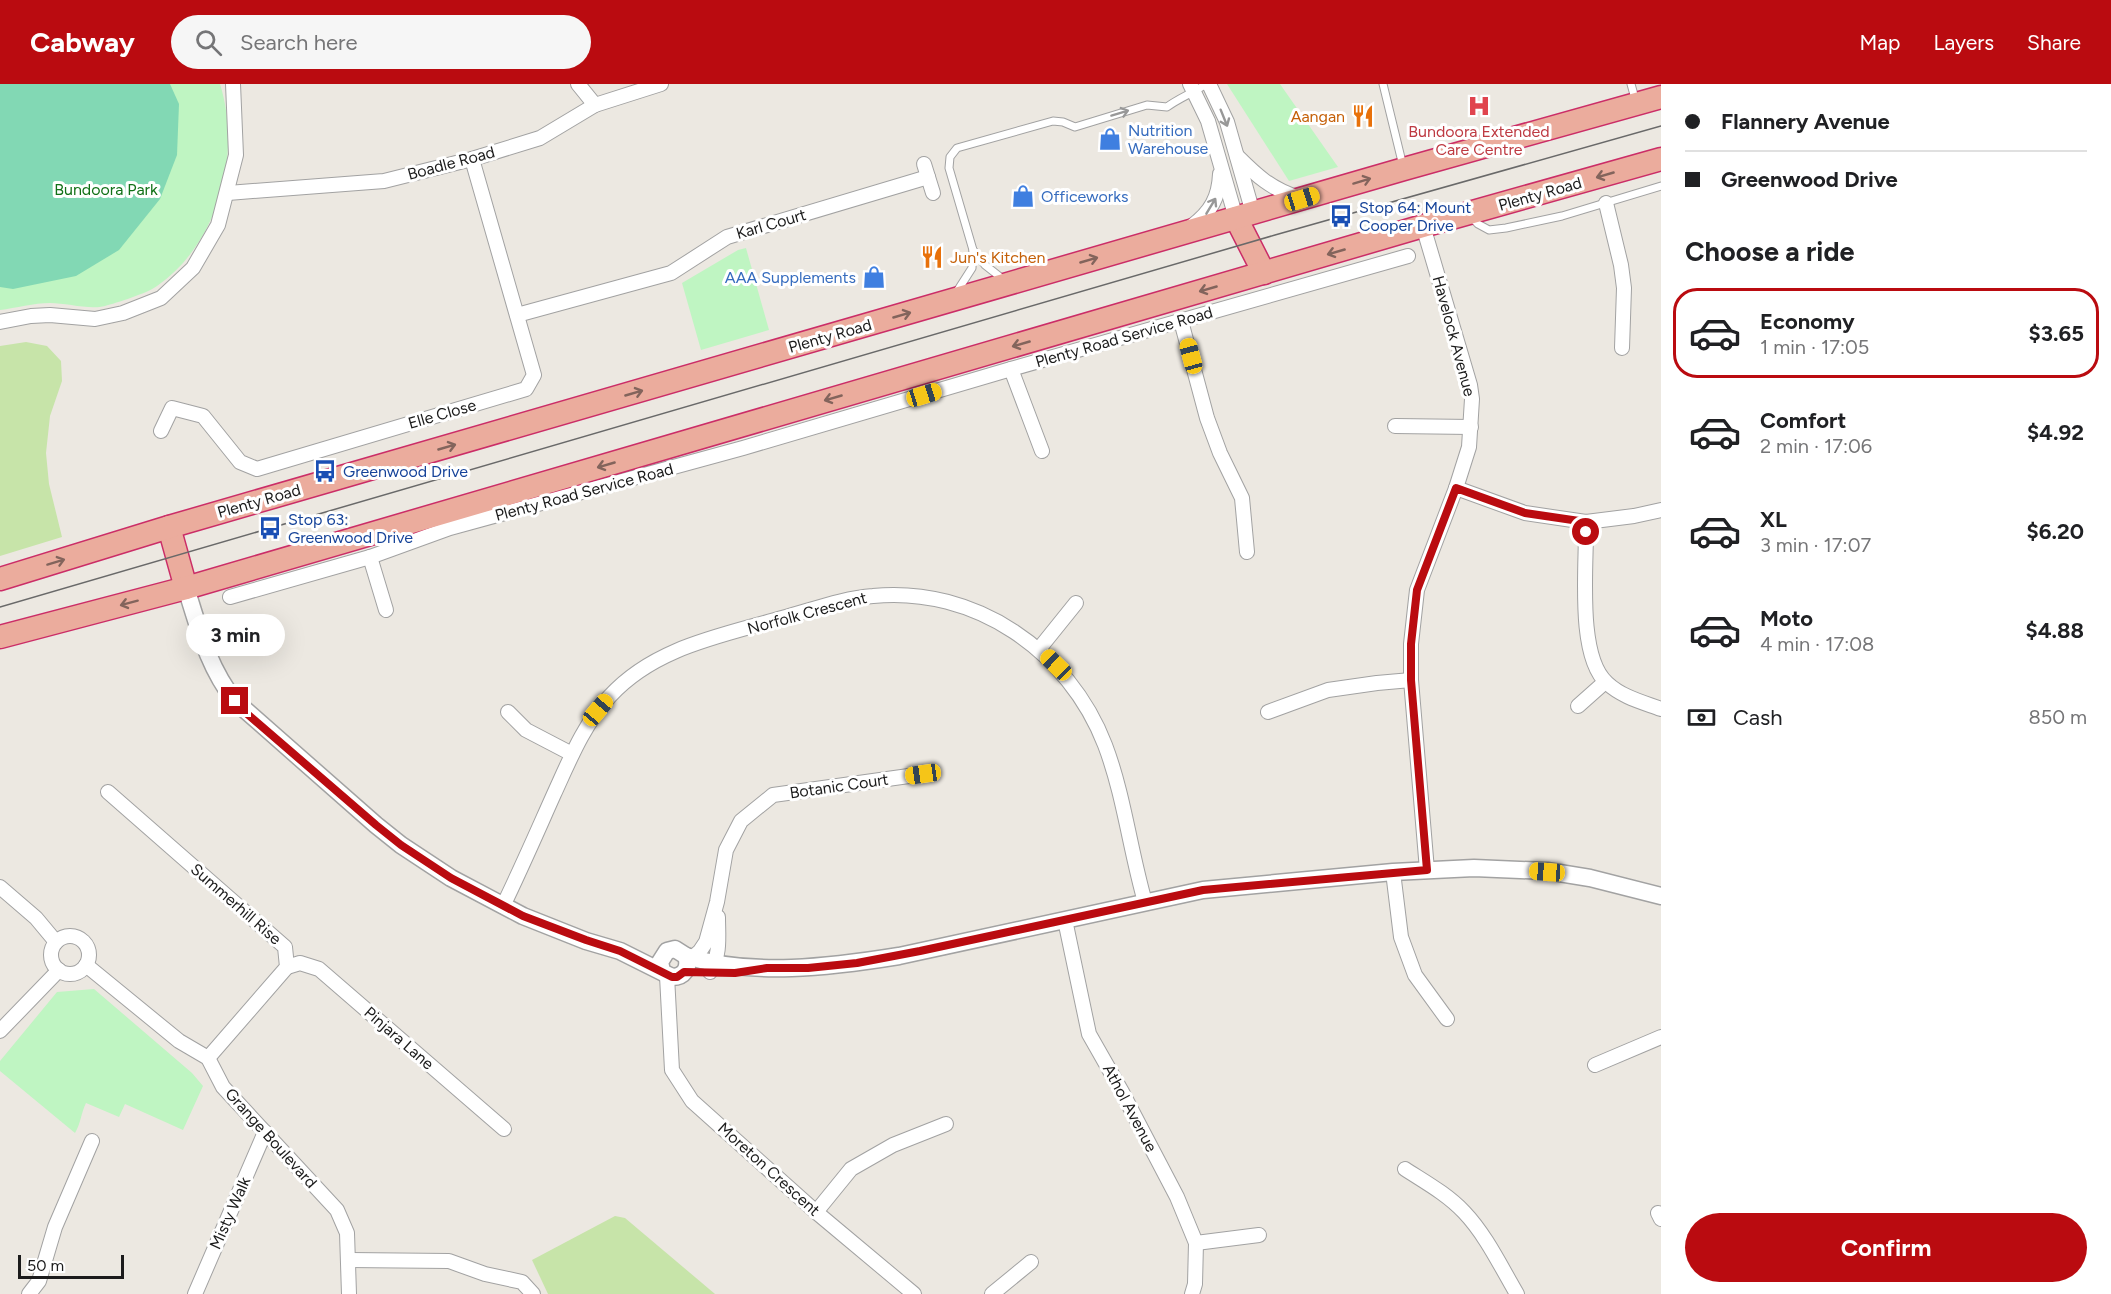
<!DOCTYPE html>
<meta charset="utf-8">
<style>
:root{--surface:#fff;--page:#f6f6f6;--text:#202124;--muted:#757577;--line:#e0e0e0;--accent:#ba0b10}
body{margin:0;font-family:Figtree,sans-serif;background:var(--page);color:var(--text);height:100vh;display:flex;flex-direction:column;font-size:22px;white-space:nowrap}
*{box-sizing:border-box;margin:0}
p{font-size:20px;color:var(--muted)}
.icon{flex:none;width:33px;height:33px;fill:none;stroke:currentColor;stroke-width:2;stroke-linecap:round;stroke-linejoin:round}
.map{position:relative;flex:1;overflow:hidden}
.side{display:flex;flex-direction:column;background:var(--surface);width:450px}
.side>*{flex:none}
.guide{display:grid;align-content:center;height:132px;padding:0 24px;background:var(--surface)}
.scale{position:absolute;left:18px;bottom:15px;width:106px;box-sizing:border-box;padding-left:6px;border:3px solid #1b1b1b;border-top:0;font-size:16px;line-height:21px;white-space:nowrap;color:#1b1b1b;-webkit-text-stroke:4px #fff;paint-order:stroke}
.end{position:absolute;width:27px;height:27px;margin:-14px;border:8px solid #ba0b10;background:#fff;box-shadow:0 0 0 3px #fff}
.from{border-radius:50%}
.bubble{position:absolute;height:42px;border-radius:21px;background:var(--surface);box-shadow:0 6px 24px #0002;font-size:20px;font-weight:700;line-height:42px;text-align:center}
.car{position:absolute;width:18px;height:36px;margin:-18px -9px;border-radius:8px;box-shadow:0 0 4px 2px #0007;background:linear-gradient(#f5c518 24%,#345 0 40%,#f5c518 0 76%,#345 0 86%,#f5c518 0)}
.guide b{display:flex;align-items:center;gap:21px;height:57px;font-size:22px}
.guide b+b{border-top:2px solid var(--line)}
.guide i{width:15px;height:15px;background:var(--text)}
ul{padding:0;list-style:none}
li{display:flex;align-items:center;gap:18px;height:90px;margin:0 12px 9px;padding:0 12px;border:3px solid transparent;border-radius:24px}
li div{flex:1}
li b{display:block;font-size:22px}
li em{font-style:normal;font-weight:700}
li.on{border-color:var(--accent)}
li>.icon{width:54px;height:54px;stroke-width:1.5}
h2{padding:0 24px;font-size:27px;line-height:72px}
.pay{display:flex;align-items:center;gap:15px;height:66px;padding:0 24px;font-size:22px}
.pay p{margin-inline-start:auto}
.button{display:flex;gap:12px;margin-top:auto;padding:12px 24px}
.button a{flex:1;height:69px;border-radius:36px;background:var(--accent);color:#fff;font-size:24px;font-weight:700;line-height:69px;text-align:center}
header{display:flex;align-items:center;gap:36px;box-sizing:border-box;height:84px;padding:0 30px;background:var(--accent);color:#fff}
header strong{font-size:28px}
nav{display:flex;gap:33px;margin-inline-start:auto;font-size:21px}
.search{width:420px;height:54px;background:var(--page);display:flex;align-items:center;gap:15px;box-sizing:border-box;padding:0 21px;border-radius:33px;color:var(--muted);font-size:22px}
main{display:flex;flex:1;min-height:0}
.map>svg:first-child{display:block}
.grass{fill:#c7e4a9}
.park{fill:#bff5c2}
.pitch{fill:#82d8b4}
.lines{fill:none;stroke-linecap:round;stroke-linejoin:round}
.service-casing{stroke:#a2a2a2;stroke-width:9}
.minor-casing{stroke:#a2a2a2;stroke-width:16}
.tertiary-casing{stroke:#a2a2a2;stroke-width:19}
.trunk-casing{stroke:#cb2d67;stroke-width:25}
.service{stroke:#fff;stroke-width:7}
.minor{stroke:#fff;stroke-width:14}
.tertiary{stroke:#fff;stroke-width:16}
.trunk{stroke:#ebac9d;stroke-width:22}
.tram{stroke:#696969;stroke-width:1.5}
.oneway{stroke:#989898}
.oneway2{stroke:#83645c}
.route{stroke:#ba0b10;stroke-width:8}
.labels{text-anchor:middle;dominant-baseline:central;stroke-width:6;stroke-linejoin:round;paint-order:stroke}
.food-label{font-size:16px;fill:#c56008;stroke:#fff;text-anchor:end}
.shop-label{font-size:16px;fill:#366cbe;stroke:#fff;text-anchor:start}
.health-label{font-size:16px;fill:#be3a42;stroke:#fff}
.street-label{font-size:16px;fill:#1b1b1b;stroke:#fff}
.park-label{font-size:16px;fill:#117117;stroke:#fff}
.transit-label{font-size:16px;fill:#164399;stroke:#fff;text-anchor:start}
</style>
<header>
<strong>Cabway</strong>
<div class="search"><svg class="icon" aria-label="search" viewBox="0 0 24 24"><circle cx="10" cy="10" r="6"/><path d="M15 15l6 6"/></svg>Search here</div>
<nav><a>Map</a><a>Layers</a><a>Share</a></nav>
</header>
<main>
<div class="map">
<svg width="1661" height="1210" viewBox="0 0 1661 1210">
<rect width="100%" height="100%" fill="#ece8e1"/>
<g class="grass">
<path d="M26,258L47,262L61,277L62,297L50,332L46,369L49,400L62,453L0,472V262Z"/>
<path d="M615,1132L625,1134L715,1210H548L532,1176Z"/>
</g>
<g class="park">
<path d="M0,0H220C242,70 219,159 157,202C148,209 116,219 105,222C90,226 66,219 50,219C34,219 16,224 0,226Z"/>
<path d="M1227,0H1280L1338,83L1289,97Z"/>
<path d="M746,164L769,246L701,266L682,199L738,166Z"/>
<path d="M94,905L192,989L203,1002L183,1046L125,1020L119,1033L86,1019C81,1029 81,1039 75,1049L0,987V977L57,908Z"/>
</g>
<path class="pitch" d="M0,0H170L179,20L177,71L160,115L119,166L76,192L13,205L0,203Z"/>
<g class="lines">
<g class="service-casing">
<g id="service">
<path d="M1383,0L1403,82"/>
<path d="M1631,0L1636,18"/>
<path d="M1470,132L1478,140L1489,146L1506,144L1562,132L1661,102"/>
<path d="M973,166L949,84L950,73L957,64L1053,37L1063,38L1075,43L1147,21L1167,23C1179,14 1193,9 1206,0"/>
<path d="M956,209L972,184L973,166L985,181L1004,196"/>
</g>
</g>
<g class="minor-casing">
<g id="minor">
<path d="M578,0L595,21"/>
<path d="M1190,0L1208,37L1236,134"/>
<path d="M1209,0L1227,38L1253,129"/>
<path d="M1237,72C1257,92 1271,105 1299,114"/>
<path d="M924,80L933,109"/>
<path d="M228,109L384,97L472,75L540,54L595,21L661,0"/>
<path d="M1606,119L1621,181L1624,204L1622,264"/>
<path d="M1192,142C1211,128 1219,113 1220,90"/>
<path d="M1423,142L1470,301L1472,315L1469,363L1456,404L1417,506L1411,560V596L1427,786"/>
<path d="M517,231L671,189L727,153L928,93"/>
<path d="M1181,237L1207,334L1220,369L1242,414L1247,468"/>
<path d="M0,238L31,232L50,231L95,235L123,229L161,214L193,184L218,141L236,71L233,0"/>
<path d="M1011,285L1042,367"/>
<path d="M1395,342L1471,343"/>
<path d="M161,347L172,324L203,332L240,378L257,385L526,305L534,291L472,75"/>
<path d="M1456,404L1525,429L1586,438L1634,432L1661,426"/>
<path d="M1586,438C1587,478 1576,572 1607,599C1622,613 1642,618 1661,625"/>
<path d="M370,473L386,526"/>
<path d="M230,513L370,473L450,444L743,364L1011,285L1408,172"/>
<path d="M1039,565L1076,519"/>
<path d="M1578,622L1605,598"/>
<path d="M508,628L526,646L572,670"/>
<path d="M1268,628L1328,606L1377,599L1411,596"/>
<path d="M108,708L285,863L287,883L208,974"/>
<path d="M1393,788L1401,853L1415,891L1447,935"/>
<path d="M0,803L36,834L56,858"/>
<path d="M503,822C521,785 537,748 554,710C570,675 584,640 610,612C655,563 721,552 782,534C812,526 843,514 873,512C975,502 1069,567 1105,661C1124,711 1130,766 1145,818"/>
<path d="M1065,836L1089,950L1122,1008L1177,1113L1196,1159L1195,1200L1192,1210"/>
<circle cx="70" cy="871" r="19"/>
<path d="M692,874L700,867L706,858L717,818L726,766L741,737L773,711L923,690"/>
<path d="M86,881L179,957L208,974L223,1003L337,1126L347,1149L349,1210"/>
<path d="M287,883L300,879L319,885L504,1045"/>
<path d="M710,888C721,870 718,852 718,833"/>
<path d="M667,892L672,986L692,1017L816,1128L914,1210"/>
<path d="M0,947L59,886"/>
<path d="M1595,981L1661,953"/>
<path d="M1405,1085C1425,1098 1447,1110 1464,1128C1486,1151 1501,1183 1517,1210"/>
<path d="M816,1128L851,1085L893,1061L946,1040"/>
<path d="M1658,1129L1661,1135"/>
<path d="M1196,1159L1259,1151"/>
<path d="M349,1176L449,1177L485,1190L522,1198L533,1210"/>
<path d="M29,1210L39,1197L55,1143L92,1057"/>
<path d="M195,1210L265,1048"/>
<path d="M992,1210L1031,1178"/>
</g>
</g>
<g class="tertiary-casing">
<g id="tertiary">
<path d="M186,504C199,545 208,583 235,617L376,741L401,761L451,794L523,832L586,857L620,867L672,893C684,893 690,884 686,872L675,865L667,867L660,878L662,887"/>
<path d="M686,872C752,893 831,883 899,872L1203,806L1393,788L1474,784L1547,787L1590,794L1661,812"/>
</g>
</g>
<g class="trunk-casing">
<g id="trunk">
<path d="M1236,134L1264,189"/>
<path d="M169,443L186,504"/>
<path d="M0,495L169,443L1404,85L1661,13"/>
<path d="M0,553L186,504L1423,142L1661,75"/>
</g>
</g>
<use href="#service" class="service"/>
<use href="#minor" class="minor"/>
<use href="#tertiary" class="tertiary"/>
<use href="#trunk" class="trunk"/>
<path class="tram" d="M0,523L1275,151L1661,42"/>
</g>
<defs><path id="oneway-shaft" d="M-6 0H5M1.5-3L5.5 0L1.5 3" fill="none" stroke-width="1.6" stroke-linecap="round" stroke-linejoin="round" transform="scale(1.5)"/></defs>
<g class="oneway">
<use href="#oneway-shaft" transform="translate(1120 29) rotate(-17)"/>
<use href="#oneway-shaft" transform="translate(1224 34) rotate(68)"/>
<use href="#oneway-shaft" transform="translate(1211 122) rotate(-59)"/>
</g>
<g class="oneway2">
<use href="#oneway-shaft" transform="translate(1605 91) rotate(164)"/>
<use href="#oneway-shaft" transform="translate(1362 97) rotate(-17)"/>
<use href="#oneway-shaft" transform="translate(1336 168) rotate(164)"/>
<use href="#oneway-shaft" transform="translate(1089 176) rotate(-16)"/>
<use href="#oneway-shaft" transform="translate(1208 205) rotate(164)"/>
<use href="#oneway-shaft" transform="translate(902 231) rotate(-16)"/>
<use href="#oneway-shaft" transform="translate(1021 260) rotate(164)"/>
<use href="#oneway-shaft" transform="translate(634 309) rotate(-16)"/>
<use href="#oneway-shaft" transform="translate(833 314) rotate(164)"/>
<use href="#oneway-shaft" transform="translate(447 363) rotate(-16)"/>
<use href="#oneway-shaft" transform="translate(606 381) rotate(164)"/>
<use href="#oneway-shaft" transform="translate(56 478) rotate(-17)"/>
<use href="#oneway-shaft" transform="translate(129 519) rotate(165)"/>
</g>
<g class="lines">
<path class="route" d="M235,617L245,628L376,741L401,761L451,794L523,832L586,856L620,867L672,893H677L684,888L735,889L767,884H808L857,879L920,867L1203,806L1427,786L1411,596V560L1417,506L1456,404L1525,429L1586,438V448"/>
</g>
<defs>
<g id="hospital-bare" transform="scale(1.8)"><path d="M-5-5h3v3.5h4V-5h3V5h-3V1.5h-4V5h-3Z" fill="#e0444e" stroke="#fff" stroke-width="2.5" paint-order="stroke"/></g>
<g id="restaurant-bare" transform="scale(1.8)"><path d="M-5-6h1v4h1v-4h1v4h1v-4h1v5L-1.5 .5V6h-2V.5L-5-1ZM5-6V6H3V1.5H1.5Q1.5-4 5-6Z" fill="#e8710a" stroke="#fff" stroke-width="2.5" paint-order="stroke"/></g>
<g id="shop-bare" transform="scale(1.8)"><path d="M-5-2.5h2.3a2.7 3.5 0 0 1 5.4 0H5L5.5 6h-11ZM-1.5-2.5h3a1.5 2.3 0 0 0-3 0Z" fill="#3f7fe0" stroke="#fff" stroke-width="2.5" paint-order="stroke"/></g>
<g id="bus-bare" transform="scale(1.8)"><path d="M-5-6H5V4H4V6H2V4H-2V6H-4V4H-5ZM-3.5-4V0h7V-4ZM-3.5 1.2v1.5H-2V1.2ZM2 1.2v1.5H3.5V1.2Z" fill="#1a4fb4" stroke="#fff" stroke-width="2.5" paint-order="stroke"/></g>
</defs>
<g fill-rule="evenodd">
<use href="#hospital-bare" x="1479" y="22"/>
<use href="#restaurant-bare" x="1363" y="32"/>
<use href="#shop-bare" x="1110" y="55"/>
<use href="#shop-bare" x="1023" y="112"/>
<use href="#bus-bare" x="1341" y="132"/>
<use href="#restaurant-bare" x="932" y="173"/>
<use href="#shop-bare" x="874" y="193"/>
<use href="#bus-bare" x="325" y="387"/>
<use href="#bus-bare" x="270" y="444"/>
</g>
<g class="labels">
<g class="food-label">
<text x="1345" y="32">Aangan</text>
<text x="950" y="173" text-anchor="start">Jun's Kitchen</text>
</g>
<g class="shop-label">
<text x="1128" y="46">Nutrition<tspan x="1128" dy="18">Warehouse</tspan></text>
<text x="1041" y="112">Officeworks</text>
<text x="856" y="193" text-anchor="end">AAA Supplements</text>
</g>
<g class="health-label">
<text x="1479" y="47">Bundoora Extended<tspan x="1479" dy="18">Care Centre</tspan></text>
</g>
<g class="street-label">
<text transform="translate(451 79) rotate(-15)">Boadle Road</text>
<text transform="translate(1540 110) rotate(-16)">Plenty Road</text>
<text transform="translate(771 140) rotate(-16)">Karl Court</text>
<text transform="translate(830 252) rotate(-16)">Plenty Road</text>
<text transform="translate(1454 252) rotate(75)">Havelock Avenue</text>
<text transform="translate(1124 253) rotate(-16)">Plenty Road Service Road</text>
<text transform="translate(442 330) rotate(-16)">Elle Close</text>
<text transform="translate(584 408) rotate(-15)">Plenty Road Service Road</text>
<text transform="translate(259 417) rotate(-16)">Plenty Road</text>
<text transform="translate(807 529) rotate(-15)">Norfolk Crescent</text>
<text transform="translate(839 702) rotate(-8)">Botanic Court</text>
<text transform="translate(236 820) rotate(41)">Summerhill Rise</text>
<text transform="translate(399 954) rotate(41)">Pinjara Lane</text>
<text transform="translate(1130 1024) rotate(62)">Athol Avenue</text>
<text transform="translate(271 1054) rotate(48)">Grange Boulevard</text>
<text transform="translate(769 1085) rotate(42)">Moreton Crescent</text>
<text transform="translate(230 1129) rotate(-66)">Misty Walk</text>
</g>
<g class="park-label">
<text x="106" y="105">Bundoora Park</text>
</g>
<g class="transit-label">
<text x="1359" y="123">Stop 64: Mount<tspan x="1359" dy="18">Cooper Drive</tspan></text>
<text x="343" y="387">Greenwood Drive</text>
<text x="288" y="435">Stop 63:<tspan x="288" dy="18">Greenwood Drive</tspan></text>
</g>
</g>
</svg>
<div class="scale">50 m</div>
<i class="end from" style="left:1586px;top:448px"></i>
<i class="end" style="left:235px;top:617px"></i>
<div class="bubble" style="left:186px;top:530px;width:99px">3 min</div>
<i class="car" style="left:1302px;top:115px;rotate:73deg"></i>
<i class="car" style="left:1191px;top:272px;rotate:345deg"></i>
<i class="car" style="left:924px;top:311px;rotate:73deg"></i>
<i class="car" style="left:1056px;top:581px;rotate:314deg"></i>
<i class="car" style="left:598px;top:626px;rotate:40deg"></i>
<i class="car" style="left:923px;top:690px;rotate:262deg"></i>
<i class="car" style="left:1547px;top:788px;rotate:274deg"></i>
</div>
<section class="side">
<div class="guide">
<b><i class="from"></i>Flannery Avenue</b>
<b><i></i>Greenwood Drive</b>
</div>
<h2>Choose a ride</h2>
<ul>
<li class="on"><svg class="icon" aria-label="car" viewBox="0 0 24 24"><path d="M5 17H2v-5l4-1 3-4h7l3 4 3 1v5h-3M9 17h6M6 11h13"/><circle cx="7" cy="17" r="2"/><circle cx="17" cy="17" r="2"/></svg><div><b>Economy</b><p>1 min · 17:05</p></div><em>$3.65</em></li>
<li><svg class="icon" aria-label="car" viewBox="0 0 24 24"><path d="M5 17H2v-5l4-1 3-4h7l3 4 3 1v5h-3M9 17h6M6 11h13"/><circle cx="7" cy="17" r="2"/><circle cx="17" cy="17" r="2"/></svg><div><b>Comfort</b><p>2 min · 17:06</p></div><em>$4.92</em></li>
<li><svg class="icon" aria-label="car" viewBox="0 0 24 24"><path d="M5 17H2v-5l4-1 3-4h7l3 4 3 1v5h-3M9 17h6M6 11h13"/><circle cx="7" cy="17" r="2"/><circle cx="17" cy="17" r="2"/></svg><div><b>XL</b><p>3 min · 17:07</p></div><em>$6.20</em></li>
<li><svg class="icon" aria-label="car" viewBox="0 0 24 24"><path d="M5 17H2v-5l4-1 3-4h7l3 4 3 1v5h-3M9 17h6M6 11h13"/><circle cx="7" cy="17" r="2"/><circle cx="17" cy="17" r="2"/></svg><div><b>Moto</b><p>4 min · 17:08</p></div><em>$4.88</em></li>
</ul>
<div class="pay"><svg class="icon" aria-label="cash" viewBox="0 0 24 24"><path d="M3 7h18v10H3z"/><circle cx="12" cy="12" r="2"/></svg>Cash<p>850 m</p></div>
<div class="button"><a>Confirm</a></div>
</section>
</main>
